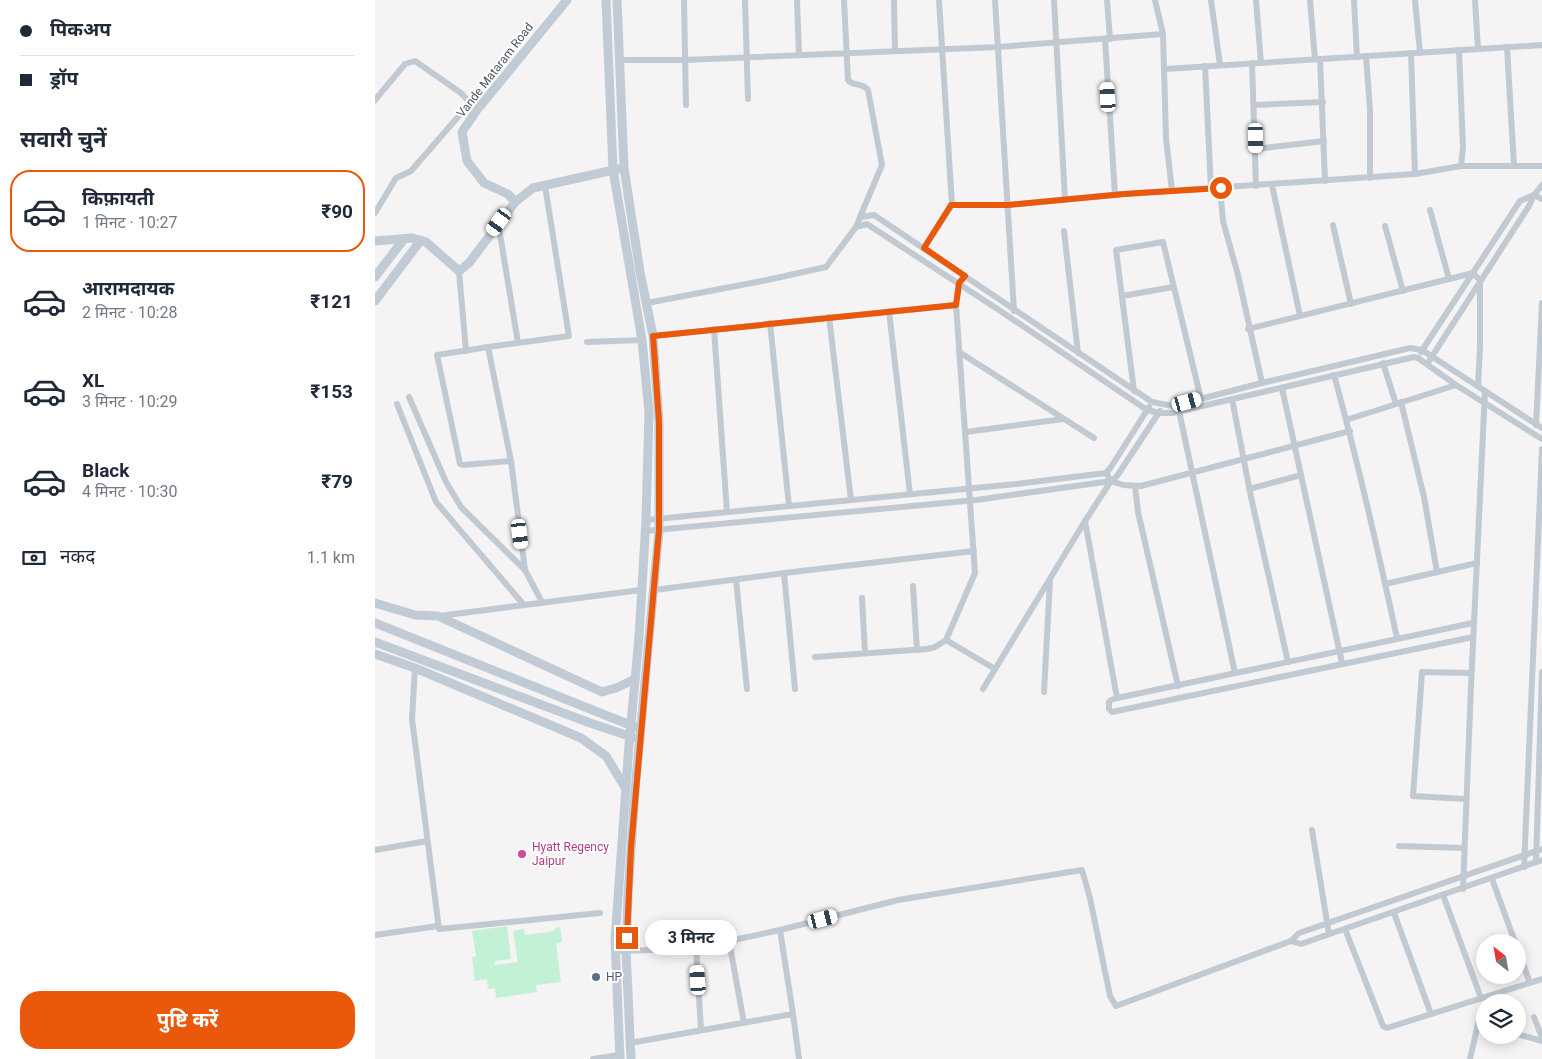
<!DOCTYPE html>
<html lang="hi">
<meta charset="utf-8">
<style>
:root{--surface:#fff;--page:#f6f6f7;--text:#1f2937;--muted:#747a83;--line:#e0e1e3;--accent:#ea580c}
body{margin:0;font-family:Roboto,"Noto Sans Devanagari",sans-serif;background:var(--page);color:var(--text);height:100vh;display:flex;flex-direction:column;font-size:19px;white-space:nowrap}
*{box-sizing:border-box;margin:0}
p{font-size:16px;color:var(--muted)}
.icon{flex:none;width:28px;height:28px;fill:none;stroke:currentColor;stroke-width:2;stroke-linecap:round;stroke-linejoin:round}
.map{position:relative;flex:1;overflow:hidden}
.side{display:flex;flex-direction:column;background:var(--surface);width:375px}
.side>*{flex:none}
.guide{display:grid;align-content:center;height:110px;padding:0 20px;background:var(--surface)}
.needle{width:32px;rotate:329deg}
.tools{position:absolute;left:1101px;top:934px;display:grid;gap:10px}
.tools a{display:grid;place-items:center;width:50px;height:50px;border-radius:50%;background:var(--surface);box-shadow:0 2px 12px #0003;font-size:25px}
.end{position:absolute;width:22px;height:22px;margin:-11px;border:6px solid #ea580c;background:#fff;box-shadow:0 0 0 2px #fff}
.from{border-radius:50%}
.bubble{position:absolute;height:35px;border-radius:18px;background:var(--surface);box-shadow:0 2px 12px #0003;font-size:16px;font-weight:700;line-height:35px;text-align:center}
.car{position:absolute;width:15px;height:30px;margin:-15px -8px;border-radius:6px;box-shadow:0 0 4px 1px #0007;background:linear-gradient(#fff 24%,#345 0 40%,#fff 0 76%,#345 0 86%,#fff 0)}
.guide b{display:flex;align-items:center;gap:18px;height:48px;font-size:19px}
.guide b+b{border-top:1px solid var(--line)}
.guide i{width:12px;height:12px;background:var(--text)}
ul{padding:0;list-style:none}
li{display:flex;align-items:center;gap:15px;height:82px;margin:0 10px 8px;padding:0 10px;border:2px solid transparent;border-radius:20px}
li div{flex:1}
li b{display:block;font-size:19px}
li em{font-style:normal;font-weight:700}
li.active{border-color:var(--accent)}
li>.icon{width:45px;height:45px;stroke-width:1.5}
h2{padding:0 20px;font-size:22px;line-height:60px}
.pay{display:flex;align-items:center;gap:12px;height:55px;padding:0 20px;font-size:19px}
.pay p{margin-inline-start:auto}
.action{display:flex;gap:10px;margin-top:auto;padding:10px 20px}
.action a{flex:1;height:58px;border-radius:20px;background:var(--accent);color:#fff;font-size:20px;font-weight:700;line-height:58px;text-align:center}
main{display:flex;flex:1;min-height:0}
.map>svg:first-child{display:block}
.green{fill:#c3f1d5}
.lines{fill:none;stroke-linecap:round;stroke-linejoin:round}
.street{stroke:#c1cad2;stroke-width:6}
.secondary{stroke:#c1cbd6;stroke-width:9}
.route{stroke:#ea580c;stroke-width:6}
.hotel-dot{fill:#d1479c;stroke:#fff;stroke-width:2}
.service-dot{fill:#5c6f8a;stroke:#fff;stroke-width:2}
.labels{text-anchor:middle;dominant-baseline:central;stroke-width:4;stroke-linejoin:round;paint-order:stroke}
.street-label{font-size:12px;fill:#4a5661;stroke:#fff}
.hotel-label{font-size:12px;fill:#b23c85;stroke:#fff;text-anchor:start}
.service-label{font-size:12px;fill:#4e5e75;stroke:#fff;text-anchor:start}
</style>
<main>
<section class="side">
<div class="guide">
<b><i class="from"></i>पिकअप</b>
<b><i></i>ड्रॉप</b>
</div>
<h2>सवारी चुनें</h2>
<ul>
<li class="active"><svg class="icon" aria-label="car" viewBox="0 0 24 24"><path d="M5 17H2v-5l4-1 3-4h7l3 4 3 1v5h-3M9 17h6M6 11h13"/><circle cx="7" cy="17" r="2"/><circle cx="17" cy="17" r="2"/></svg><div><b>किफ़ायती</b><p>1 मिनट · 10:27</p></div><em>₹90</em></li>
<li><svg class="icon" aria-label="car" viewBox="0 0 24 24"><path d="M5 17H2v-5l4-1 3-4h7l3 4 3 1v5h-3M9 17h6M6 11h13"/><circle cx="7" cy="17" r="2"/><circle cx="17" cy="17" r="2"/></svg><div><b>आरामदायक</b><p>2 मिनट · 10:28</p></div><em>₹121</em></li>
<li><svg class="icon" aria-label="car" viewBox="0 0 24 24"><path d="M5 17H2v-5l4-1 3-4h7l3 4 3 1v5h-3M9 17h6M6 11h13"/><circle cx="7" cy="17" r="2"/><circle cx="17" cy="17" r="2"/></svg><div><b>XL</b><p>3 मिनट · 10:29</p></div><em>₹153</em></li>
<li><svg class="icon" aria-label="car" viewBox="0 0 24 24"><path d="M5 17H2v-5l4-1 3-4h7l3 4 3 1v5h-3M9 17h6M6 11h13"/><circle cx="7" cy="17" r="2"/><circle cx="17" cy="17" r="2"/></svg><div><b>Black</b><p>4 मिनट · 10:30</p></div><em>₹79</em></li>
</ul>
<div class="pay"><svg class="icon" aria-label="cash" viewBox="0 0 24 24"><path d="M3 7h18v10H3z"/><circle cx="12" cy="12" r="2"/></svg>नकद<p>1.1 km</p></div>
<div class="action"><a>पुष्टि करें</a></div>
</section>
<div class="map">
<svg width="1167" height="1059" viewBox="0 0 1167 1059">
<rect width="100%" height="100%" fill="#f5f3f3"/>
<path class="green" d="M132,926L136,959L120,961V965L143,962L138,931L149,929L150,935L180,931V928L185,927L187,942L181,944L186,982L161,985L162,992L121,998L120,988L113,989L112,979L100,981L97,957L101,956L97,931Z"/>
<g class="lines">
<g class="street">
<path d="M309,0L311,105"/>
<path d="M370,0L373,99"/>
<path d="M422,0L424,55"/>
<path d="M469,0L473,80C478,87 486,81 493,90L507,165L485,217"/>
<path d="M519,0L520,51"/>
<path d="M564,0L577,205H633L749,194L1040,174L1086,166H1167"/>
<path d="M620,0L639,311"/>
<path d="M679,0L690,199"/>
<path d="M732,0L735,39"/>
<path d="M780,0L788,34L791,138L797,191"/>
<path d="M836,0L845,65"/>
<path d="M881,0L886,63"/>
<path d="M935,0L940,59"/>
<path d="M979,0L982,57"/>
<path d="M1040,0L1045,53"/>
<path d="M1100,0L1103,49"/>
<path d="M730,39L740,195"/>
<path d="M1132,47L1139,166"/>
<path d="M1084,50L1088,147L1086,166"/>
<path d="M1036,53L1040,174"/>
<path d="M991,56L995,110V178"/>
<path d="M945,59L950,181"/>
<path d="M244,60H310L623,47L788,34"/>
<path d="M877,63L881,186"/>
<path d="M830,66L836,189"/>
<path d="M790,69L1167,45"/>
<path d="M0,100L30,64L40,61L86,93L96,104"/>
<path d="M879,105L948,102"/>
<path d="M881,149L949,141"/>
<path d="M897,185L925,316"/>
<path d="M845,188L848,221L863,275L887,383"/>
<path d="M1055,210L1074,279"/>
<path d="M0,213L21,178L36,171L95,103"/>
<path d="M123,222L143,343"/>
<path d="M958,225L976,304"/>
<path d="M1010,226L1028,291"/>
<path d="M481,227L492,224L627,312L772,410L784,413H797L1039,357L1043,358L1081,385L1167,439"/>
<path d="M689,231L703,353"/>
<path d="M549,248L577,205"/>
<path d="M84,271L91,351"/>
<path d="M747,296L798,287"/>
<path d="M272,303L392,280L451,267L481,227L485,217L499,215L777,402L798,406L887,383L1035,348L1047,350L1167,428"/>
<path d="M514,311L535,494"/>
<path d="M454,317L476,500"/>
<path d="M395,323L414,506"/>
<path d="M339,329L352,512"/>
<path d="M873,329L1098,273L1105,280V348L1103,386"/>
<path d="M278,336L581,305"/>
<path d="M212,342L267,340"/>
<path d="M113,347L62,355L85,464L88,465L136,461"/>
<path d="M584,352L719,438"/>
<path d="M1046,352L1145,201L1159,195L1167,199"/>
<path d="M1054,361L1154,206L1159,195L1167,185"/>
<path d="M1008,363L1021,404"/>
<path d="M959,375C983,462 1003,550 1022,638"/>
<path d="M907,388L967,663"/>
<path d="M759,391L741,250L788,242L826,399"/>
<path d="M34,397L71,482L86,507L150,570"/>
<path d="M857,399L876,497L913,662"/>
<path d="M1026,402L1049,497L1062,572"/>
<path d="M22,404L61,502L149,605"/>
<path d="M804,411L860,673"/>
<path d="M971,420L1081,385"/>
<path d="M1161,425L1167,303"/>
<path d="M591,432L688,419"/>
<path d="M731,473L736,481L710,521L742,698"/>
<path d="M736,481L748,485L766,486L975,431"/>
<path d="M760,486L763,512L803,686"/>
<path d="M874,489L926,475"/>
<path d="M271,520L641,484L731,473L736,467L774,407"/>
<path d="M270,531L601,500L736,481L742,476L785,411"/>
<path d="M409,573L420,689"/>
<path d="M361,580L372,689"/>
<path d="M1010,584L1102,563"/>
<path d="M538,586L542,650"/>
<path d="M279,590L426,571L599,551"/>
<path d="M487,598L490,653"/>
<path d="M167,602L150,570L136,461L113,347L194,336L170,186"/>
<path d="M64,616L266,590"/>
<path d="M1098,637L737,712L734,709V702L736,700L742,698L1098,623"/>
<path d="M571,640L620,669"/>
<path d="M440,657L552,649L560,647L571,640L600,573L581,305L585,282"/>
<path d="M40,668L37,719L64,929L225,913"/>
<path d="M608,689L710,521"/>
<path d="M669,692L675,580"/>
<path d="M1091,799L1038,796L1047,672L1096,673"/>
<path d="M937,830L954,934"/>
<path d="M1024,846L1089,848"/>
<path d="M0,850L52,841"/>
<path d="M1161,862L1167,672"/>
<path d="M1149,867L1167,449"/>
<path d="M1117,879L1140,942"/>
<path d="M1088,889L1096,686L1110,391"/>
<path d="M1068,895L1106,998"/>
<path d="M1019,913L1056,1014"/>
<path d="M970,929L1008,1026L1012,1028L1167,979"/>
<path d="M0,935L63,926"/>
<path d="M354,941L369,1023"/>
<path d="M916,941L926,944L1167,860"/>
<path d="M321,947L326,1030"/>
<path d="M1142,948L1155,983"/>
<path d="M241,951L308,949L354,941L405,930L523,900L707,870L715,898L735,996L741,1006L916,941L924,933L1167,849"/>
<path d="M418,1014L424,1059"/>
<path d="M1159,1017L1167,1038"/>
<path d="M1142,1034L1167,1041"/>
<path d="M255,1043L418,1014L405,930"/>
<path d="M218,1059L244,1055"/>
<path d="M1095,1059L1103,1024L1110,1026"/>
</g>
<g class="secondary">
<path d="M231,0L238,170L267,340L274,412L271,520L264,637L254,745L240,940L245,1059"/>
<path d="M242,0L249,168L265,272L278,336L284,422V530L260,791L253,895L251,950L256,1059"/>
<path d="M140,202L133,194L109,183L103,175L92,161L87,132L102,110L192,0"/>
<path d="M0,241L37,238L51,242L84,271L94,263L140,202L158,188L243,169"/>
<path d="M0,277L29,239"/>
<path d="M0,301L46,240"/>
<path d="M0,603L40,615L63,616L227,692L241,688L260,679"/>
<path d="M0,623L260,727"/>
<path d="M0,642L215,723L260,738"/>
<path d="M0,654L40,668L206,738L231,756L251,789"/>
</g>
</g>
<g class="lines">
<path class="route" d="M252,938L256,848L284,530V422L278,336L581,305L584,283L590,276L549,248L576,205H633L749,194L846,188"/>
</g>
<circle class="hotel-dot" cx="147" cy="854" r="5"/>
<circle class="service-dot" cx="221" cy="977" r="5"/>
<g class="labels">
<g class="street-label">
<text transform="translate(120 70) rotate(-52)">Vande Mataram Road</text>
</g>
<g class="hotel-label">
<text x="157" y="847">Hyatt Regency<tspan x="157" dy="14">Jaipur</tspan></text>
</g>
<g class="service-label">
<text x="231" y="977">HP</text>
</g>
</g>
</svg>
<div class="tools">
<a><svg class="needle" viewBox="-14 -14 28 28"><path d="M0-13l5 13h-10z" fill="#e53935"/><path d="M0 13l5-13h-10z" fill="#747a83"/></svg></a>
<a><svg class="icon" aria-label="layers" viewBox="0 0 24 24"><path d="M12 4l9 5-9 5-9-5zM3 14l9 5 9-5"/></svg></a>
</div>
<i class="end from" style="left:846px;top:188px"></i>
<i class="end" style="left:252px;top:938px"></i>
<div class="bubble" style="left:270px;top:920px;width:92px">3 मिनट</div>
<i class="car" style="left:733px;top:97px;rotate:356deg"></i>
<i class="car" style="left:881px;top:138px;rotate:179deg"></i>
<i class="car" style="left:124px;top:222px;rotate:216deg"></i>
<i class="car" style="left:812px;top:402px;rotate:75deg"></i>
<i class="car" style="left:145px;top:534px;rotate:173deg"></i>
<i class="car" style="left:448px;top:919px;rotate:76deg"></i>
<i class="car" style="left:323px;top:980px;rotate:356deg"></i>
</div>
</main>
